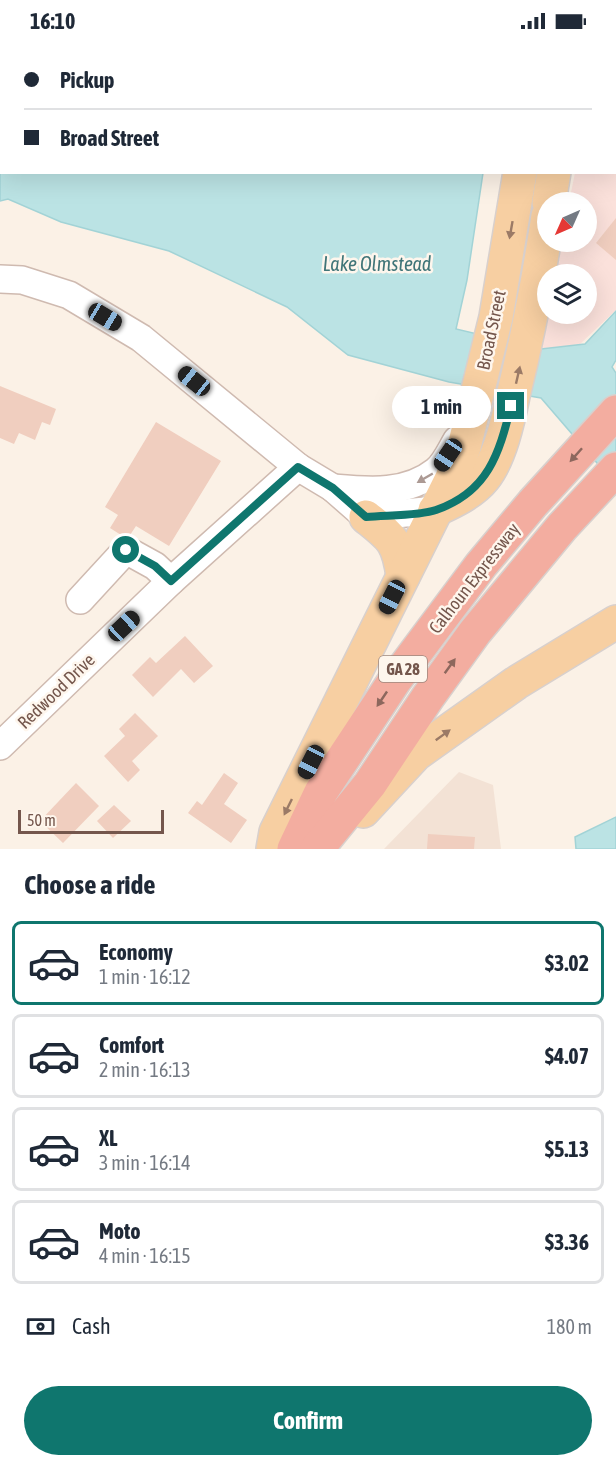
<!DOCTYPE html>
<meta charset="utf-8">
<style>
:root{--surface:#fff;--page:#f6f6f7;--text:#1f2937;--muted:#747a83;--line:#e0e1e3;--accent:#0f766e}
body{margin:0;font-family:"Asap Condensed",sans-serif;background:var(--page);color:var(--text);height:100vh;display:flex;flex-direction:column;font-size:22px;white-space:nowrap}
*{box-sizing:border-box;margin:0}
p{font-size:20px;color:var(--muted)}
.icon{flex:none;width:33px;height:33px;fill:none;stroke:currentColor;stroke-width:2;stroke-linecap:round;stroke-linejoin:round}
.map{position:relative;height:807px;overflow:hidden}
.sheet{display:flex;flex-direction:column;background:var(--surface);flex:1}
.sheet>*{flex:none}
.hud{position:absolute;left:0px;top:0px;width:616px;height:132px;box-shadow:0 6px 24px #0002;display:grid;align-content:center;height:132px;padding:0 24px;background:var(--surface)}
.needle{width:39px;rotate:225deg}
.tools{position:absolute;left:537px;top:150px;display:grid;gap:12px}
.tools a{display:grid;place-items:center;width:60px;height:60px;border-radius:50%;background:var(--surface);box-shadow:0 6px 24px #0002;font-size:30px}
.scale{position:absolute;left:18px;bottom:15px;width:146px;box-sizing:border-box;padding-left:6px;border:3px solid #74564c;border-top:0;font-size:16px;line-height:21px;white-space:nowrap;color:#74564c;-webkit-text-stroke:4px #fef6ed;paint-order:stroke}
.end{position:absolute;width:27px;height:27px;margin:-14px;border:8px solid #0f766e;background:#fff;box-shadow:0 0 0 3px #fff}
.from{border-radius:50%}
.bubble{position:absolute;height:42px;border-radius:21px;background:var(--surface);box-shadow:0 6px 24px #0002;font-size:20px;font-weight:700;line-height:42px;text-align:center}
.car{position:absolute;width:18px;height:36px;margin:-18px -9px;border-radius:8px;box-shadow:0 0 4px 2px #0007;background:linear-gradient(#222 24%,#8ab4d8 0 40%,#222 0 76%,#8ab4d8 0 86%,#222 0)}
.hud b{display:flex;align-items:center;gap:21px;height:57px;font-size:22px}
.hud b+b{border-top:2px solid var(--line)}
.hud i{width:15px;height:15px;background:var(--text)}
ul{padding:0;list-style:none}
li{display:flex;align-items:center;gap:18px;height:84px;margin:0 12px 9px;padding:0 12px;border:3px solid var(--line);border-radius:9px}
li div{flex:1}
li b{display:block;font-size:22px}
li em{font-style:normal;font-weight:700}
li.current{border-color:var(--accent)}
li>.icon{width:54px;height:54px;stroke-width:1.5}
h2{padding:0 24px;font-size:27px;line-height:72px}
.pay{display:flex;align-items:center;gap:15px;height:66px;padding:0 24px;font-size:22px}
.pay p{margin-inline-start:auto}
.action{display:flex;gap:12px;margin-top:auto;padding:12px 24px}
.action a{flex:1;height:69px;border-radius:36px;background:var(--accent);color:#fff;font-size:24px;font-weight:700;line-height:69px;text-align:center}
.status{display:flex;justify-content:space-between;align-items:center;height:42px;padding:0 30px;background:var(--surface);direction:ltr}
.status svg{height:16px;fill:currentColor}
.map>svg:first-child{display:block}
.residential{fill:#f3e2d5}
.commercial{fill:#fbe1db}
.water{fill:#bbe3e4;stroke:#a2d3d6;stroke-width:1.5}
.building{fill:#f0cebf}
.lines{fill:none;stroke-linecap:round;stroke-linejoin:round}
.minor-casing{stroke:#cfbab0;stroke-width:30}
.major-casing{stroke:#d8d0cd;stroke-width:36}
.highway-casing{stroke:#d8d0cd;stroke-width:36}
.minor{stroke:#fff;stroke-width:27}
.major{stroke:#f7cfa2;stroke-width:33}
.highway{stroke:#f3ada0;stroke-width:33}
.oneway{fill:#9b7a66}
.oneway2{fill:#8d675d}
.oneway3{fill:#ac9a94}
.route{stroke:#0f766e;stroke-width:8}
.labels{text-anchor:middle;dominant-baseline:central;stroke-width:5;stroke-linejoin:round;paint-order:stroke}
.shield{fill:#fef6ed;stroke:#9d867c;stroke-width:1.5}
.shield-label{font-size:16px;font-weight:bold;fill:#74564c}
.street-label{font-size:18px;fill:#74564c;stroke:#fef6ed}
.water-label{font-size:20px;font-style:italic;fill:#407578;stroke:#fef6ed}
</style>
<div class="status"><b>16:10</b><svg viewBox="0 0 49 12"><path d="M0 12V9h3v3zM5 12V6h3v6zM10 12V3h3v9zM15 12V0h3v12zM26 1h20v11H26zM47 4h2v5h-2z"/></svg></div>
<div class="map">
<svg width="616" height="807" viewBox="0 0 616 807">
<rect width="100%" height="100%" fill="#fbf1e6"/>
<path class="residential" d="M459,730L493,743L501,807H384Z"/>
<path class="commercial" d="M600,0H616V268L579,303L541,307L548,272H586V232H555L562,200H586V160H569L575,131L615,130V2L599,1Z"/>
<g class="water">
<path d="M0,0H502L2,2V130L483,131L467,238L456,287L541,307L585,302L616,269V318L612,325L616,331V443L541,356L449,340L348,313L287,265L169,209L61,180L8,157L0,159Z"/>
<path d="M616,775V807H576L575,795Z"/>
</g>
<g class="building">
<path d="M616,176V218L596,201Z"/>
<path d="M0,344L56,367L50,383L42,380L35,398L19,391L14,402L0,396Z"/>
<path d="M156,380L221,419L169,504L136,484L130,493H121L110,486L118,473L105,465Z"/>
<path d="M185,594L213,624L194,641L181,627L153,655L132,633L150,615L156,621Z"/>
<path d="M135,671L158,694L132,719L140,728L128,740L104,714L125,694L119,687Z"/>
<path d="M224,731L238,741L224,762L247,778L231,801L188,771L197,759L202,763Z"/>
<path d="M76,741L99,764L63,801L40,779Z"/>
<path d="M114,763L131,779L113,796L97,779Z"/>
<path d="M428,792L475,795L474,807H427Z"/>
</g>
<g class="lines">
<g class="minor-casing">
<g id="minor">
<path d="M0,237L22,238L69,253L141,296L298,425L333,446L366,475L435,468"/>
<path d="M333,446C368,449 406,453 436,429C445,422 451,408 457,398"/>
<path d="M80,558L126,508L155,524L171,539"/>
<path d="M0,704L171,539L298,425"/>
</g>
</g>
<g class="major-casing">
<g id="major">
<path d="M544,2V0"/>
<path d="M580,2V0"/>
<path d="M549,160L554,130"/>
<path d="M435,468C452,460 472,451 484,436C500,416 508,379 513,354C528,294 539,235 548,174"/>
<path d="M366,475C392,496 398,499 403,534"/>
<path d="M363,769L416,712L516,641L616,580"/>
<path d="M273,807L276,790L452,436L464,405L496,275L520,130"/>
</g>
</g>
<g class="highway-casing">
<g id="highway">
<path d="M294,807L321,750L395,638L481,523L533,461L616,370"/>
<path d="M317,807L370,742L428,655L475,590L562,485L616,427"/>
</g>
</g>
<use href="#minor" class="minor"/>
<use href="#major" class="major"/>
<use href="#highway" class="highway"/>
</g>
<defs><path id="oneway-solid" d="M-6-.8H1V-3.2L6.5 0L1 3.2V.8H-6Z" transform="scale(1.5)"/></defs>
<g class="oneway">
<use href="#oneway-solid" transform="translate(511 188) rotate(100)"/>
<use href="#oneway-solid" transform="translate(518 333) rotate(-77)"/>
<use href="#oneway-solid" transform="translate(443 693) rotate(-36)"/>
<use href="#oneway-solid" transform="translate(288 765) rotate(116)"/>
</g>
<g class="oneway2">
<use href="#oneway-solid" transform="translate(576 413) rotate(132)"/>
<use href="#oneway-solid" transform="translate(450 624) rotate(-54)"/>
<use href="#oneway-solid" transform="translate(382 657) rotate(124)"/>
</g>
<use class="oneway3" href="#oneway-solid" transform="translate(425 436) rotate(150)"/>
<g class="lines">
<path class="route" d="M126,508L155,524L171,539L298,425L333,446L366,475C386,473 419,474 436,468C488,450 499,412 511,364"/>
</g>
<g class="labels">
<rect class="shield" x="379" y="614" width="48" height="26" rx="4.5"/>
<g class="shield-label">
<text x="403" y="627">GA 28</text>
</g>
<g class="street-label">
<text transform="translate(491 288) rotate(-78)">Broad Street</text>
<text transform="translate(474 536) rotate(-52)">Calhoun Expressway</text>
<text transform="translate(56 649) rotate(-44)">Redwood Drive</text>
</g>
<g class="water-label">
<text x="377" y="221">Lake Olmstead</text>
</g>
</g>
</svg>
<div class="tools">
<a><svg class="needle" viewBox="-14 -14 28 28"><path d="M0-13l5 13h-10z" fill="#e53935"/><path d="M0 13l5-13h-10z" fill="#747a83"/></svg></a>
<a><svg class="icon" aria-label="layers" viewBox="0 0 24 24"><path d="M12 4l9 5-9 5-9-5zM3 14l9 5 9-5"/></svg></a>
</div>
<div class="scale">50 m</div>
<i class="end from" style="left:126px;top:508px"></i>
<i class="end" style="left:511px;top:364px"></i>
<div class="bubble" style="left:392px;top:344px;width:99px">1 min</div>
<i class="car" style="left:105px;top:275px;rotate:121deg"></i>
<i class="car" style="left:194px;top:339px;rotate:309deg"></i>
<i class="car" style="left:448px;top:413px;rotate:214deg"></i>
<i class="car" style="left:392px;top:555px;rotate:207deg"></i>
<i class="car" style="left:124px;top:584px;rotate:47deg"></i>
<i class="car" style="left:311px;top:720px;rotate:207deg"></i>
<div class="hud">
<b><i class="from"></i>Pickup</b>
<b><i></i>Broad Street</b>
</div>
</div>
<section class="sheet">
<h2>Choose a ride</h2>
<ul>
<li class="current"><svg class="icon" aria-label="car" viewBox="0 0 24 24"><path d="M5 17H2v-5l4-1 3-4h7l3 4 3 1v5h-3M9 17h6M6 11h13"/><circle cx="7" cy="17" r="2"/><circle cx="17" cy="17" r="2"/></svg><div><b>Economy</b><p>1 min · 16:12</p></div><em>$3.02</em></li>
<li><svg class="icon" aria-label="car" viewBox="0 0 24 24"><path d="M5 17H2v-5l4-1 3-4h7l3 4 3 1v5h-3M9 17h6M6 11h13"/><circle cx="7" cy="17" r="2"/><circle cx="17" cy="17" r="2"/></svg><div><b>Comfort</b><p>2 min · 16:13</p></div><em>$4.07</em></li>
<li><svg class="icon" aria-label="car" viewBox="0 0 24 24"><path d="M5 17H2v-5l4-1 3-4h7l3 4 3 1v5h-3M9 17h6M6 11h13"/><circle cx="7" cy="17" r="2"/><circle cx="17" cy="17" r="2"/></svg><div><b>XL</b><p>3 min · 16:14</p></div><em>$5.13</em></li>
<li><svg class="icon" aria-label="car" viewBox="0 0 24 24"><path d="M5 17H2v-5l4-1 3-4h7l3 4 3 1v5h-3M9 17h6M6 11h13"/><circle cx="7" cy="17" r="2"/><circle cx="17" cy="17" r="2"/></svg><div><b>Moto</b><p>4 min · 16:15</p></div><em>$3.36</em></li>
</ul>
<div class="pay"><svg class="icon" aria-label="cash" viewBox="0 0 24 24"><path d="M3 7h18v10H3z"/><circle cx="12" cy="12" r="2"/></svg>Cash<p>180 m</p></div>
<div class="action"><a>Confirm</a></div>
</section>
